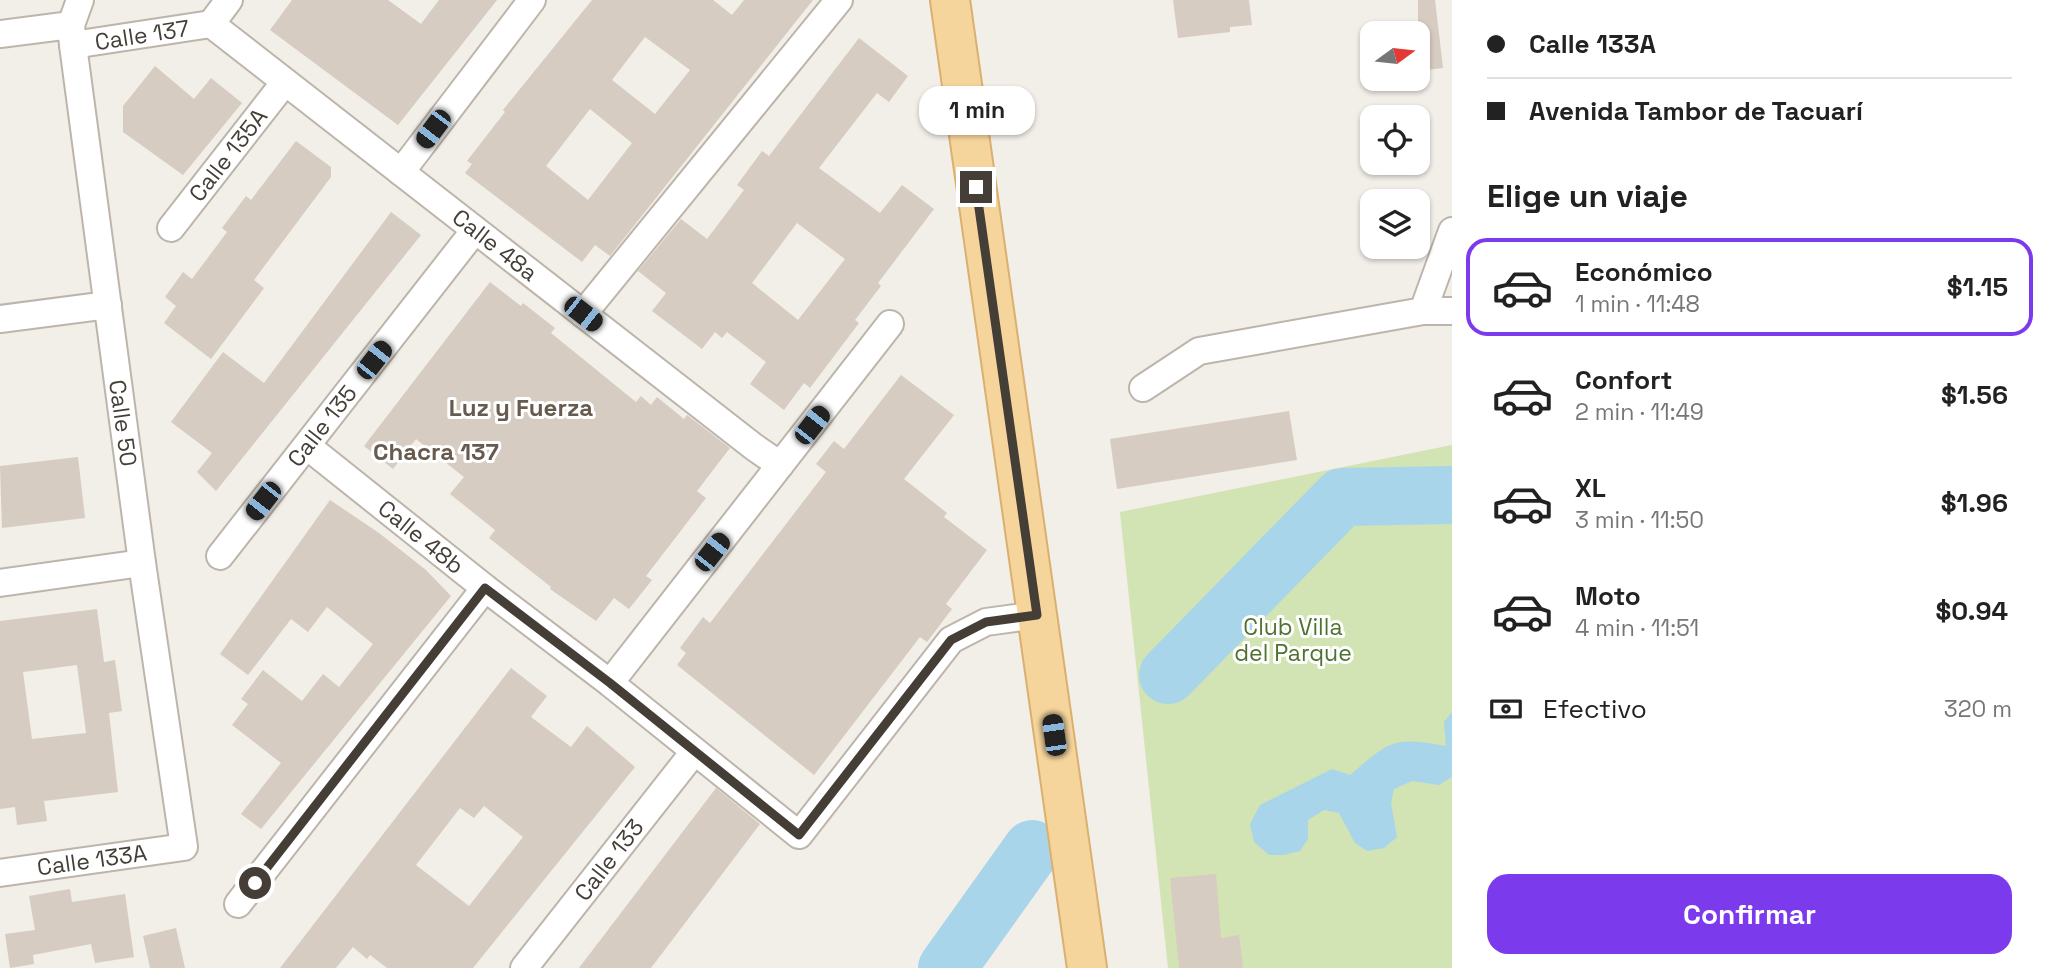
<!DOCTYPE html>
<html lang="es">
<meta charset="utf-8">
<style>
:root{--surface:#fff;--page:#f2f2f2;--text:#222;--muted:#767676;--line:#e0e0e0;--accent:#7c3aed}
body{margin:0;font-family:"Space Grotesk",sans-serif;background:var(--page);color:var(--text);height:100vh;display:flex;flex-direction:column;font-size:26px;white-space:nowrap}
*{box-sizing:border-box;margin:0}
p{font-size:23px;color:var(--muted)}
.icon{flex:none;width:38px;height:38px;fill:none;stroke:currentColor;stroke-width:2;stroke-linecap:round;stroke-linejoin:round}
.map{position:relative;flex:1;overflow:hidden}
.drawer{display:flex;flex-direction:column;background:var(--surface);width:595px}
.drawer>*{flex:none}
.banner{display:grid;align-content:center;height:154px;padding:0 35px;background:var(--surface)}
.needle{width:46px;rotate:75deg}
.fabs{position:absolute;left:1360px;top:21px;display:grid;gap:14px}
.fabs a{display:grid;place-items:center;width:70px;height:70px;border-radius:14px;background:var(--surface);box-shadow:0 2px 5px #0004;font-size:35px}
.end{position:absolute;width:32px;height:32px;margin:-16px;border:9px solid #453e37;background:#fff;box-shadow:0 0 0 4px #fff}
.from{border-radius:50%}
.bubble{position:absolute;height:49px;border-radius:21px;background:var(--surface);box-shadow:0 2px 5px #0004;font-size:23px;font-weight:700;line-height:49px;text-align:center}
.car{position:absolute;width:21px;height:42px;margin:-21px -10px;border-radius:9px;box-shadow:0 0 5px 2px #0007;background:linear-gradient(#222 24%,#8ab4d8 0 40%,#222 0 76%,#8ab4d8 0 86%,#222 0)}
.banner b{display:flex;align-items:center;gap:24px;height:66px;font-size:26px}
.banner b+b{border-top:2px solid var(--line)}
.banner i{width:18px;height:18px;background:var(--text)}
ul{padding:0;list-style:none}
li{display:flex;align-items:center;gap:21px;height:98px;margin:0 14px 10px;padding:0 21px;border:4px solid transparent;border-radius:21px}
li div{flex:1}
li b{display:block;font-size:26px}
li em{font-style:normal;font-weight:700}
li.on{border-color:var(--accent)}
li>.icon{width:63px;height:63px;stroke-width:1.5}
h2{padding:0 35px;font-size:32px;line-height:84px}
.pay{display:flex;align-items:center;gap:18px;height:77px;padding:0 35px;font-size:26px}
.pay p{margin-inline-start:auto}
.cta{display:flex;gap:14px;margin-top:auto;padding:14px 35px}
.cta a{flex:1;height:80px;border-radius:21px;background:var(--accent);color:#fff;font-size:28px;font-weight:700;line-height:80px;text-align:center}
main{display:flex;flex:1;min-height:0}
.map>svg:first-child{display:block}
.green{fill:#d2e3b4}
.water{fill:#a9d5ea}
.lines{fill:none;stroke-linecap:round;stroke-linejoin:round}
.river{stroke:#a9d5ea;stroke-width:58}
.building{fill:#d6ccc1;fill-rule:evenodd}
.street-casing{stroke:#bdb5ab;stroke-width:30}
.primary-casing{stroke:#dab06e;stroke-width:42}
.street{stroke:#fff;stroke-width:26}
.primary{stroke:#f6d59d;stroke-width:38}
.route{stroke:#453e37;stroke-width:9}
.labels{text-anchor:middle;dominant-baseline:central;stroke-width:6;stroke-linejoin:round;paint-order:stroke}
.street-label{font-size:23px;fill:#453e37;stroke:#fff}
.park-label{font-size:23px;fill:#4e722f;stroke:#fff}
.neighbourhood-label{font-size:24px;font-weight:bold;fill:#675b4f;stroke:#fff}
</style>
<main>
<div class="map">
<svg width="1452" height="968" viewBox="0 0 1452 968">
<rect width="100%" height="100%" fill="#f2eee8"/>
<path class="green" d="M1452,445V968H1168L1120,512Z"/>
<path class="water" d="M1452,712V777L1439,785L1412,781L1394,789L1391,803L1397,837L1384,848L1367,851L1355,843L1339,813L1324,810L1308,820V839L1300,851L1284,855H1269L1254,842L1250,824L1260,805L1332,769L1350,775C1390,741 1392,736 1446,746L1444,722Z"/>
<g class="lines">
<g class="river">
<path d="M1168,675L1342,497L1452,495"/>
<path d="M947,968L1032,849"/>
</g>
</g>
<g class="building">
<path d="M292,0H388L421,24L439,0H497L398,125L270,30Z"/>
<path d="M592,0H713L732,15L744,0H813L610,256L595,245L582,262L465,173L472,164L467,161L505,112L503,110ZM645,37L690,70L655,114L612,80ZM590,109L632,143L588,200L546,166Z"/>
<path d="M1173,0H1249L1252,25L1230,27V32L1178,38Z"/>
<path d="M1418,0H1435L1443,68L1418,71Z"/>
<path d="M859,38L908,76L889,102L877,93L819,168L880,213L902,185L934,209L878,283L881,286L855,320L859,323L810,388L804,383L784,410L750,384L766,362L727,332L722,338L715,332L702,349L652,311L666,293L638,271L681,219L707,239L744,190L737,185L762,151L769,156ZM797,223L845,259L798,320L752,283Z"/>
<path d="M155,66L194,99L211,78L242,103L183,175L123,132V106Z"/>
<path d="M296,141L331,167V177L254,280L264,288L211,359L164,323L176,306L165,297L183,272L192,279L227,232L222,228L246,196L251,200Z"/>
<path d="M391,212L421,235L216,491L197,472L212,453L171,422L223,352L264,383Z"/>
<path d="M490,282L521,306L523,303L555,328L551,333L636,402L641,396L651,405L657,397L684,419L687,415L730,448L697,491L706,498L646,576L652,580L629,609L614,598L596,621L550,589L551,587L489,538L495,530L450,494L464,477L416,439L393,469L364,446Z"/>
<path d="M901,375L954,415L904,479L947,513L944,517L987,550L946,604L952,609L927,642L920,637L814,775L677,665L686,653L680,648L703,617L710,623L826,472L816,464L834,441L844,449Z"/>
<path d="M1289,411L1297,460L1117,489L1110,439Z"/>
<path d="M78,457L85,518L2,528L0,466Z"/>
<path d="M330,500L379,533L426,570L451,596L261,829L241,814L281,763L232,725L248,704L241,699L263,670L302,701L323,674L339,687L373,644L327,607L308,632L291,619L248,675L220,654Z"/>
<path d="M97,609L104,662L115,660L122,711L109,713L118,792L44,801L47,821L17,825L15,807L0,809V621ZM77,665L86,733L32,739L23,672Z"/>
<path d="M511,668L547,696L531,717L571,747L587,726L635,767L473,968H387L370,955L367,959L353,947L336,968H280ZM484,806L523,837L469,906L416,865L460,808L474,818Z"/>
<path d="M716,788L760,824L651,968H579Z"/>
<path d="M1216,874L1221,938L1239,935L1243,968H1179L1170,878Z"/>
<path d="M70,889L72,902L125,894L134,957L95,963L91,944L33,955L34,964L10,968L5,934L35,930L29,896Z"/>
<path d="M176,928L185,968H150L143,936Z"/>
</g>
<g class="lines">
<g class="street-casing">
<g id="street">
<path d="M211,24L754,447L780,465"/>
<path d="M211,24L229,0"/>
<path d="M0,34L71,25"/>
<path d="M73,45L211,24"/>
<path d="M401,172L532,0"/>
<path d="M171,228L285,82"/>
<path d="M1423,311H1452"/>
<path d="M583,314L839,0"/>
<path d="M0,319L108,305"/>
<path d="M1143,388L1199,351L1423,311L1452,231"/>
<path d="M307,446L485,588L610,683L799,835L951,640L986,622L1037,615"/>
<path d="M220,556L475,230"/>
<path d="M0,583L142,563"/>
<path d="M610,683L890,324"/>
<path d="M0,873L184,847L142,563L73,45L71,25L80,0"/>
<path d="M238,904L485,588"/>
<path d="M524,968L694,752"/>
</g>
</g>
<g class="primary-casing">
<path id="primary" d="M950,0L1087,968"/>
</g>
<use href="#street" class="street"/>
<use href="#primary" class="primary"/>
</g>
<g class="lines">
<path class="route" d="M255,883L485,588L610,683L799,835L951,640L986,622L1037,615L976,187"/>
</g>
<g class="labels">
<g class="street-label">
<text transform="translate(142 35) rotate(-9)">Calle 137</text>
<text transform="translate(228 155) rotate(-52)">Calle 135A</text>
<text transform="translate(495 245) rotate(38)">Calle 48a</text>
<text transform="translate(123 423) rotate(82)">Calle 50</text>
<text transform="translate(322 426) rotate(-52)">Calle 135</text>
<text transform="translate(421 537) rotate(39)">Calle 48b</text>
<text transform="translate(92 860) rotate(-8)">Calle 133A</text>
<text transform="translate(609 860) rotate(-52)">Calle 133</text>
</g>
<g class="park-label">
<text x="1293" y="627">Club Villa<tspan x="1293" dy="26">del Parque</tspan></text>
</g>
<g class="neighbourhood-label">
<text x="521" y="407">Luz y Fuerza</text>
<text x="436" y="451">Chacra 137</text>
</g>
</g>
</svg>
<div class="fabs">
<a><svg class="needle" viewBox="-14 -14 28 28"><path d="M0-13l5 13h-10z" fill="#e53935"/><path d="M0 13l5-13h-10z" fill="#767676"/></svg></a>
<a><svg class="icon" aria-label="locate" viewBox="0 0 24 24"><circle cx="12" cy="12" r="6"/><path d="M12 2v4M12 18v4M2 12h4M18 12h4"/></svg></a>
<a><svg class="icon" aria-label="layers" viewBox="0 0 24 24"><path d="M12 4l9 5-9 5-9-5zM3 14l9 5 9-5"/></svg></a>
</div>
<i class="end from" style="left:255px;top:883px"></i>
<i class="end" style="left:976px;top:187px"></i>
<div class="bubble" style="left:919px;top:86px;width:116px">1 min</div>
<i class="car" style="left:433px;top:129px;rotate:217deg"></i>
<i class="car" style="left:583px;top:314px;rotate:128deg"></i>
<i class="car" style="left:374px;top:360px;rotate:38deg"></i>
<i class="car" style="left:812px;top:425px;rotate:38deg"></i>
<i class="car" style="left:263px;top:501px;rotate:218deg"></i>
<i class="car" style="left:712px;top:552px;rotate:38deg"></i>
<i class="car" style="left:1054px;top:735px;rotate:352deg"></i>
</div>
<section class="drawer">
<div class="banner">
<b><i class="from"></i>Calle 133A</b>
<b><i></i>Avenida Tambor de Tacuarí</b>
</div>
<h2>Elige un viaje</h2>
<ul>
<li class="on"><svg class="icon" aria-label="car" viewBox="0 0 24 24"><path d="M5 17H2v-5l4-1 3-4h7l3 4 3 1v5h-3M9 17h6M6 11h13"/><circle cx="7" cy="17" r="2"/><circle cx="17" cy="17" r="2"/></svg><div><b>Económico</b><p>1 min · 11:48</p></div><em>$1.15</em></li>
<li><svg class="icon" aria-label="car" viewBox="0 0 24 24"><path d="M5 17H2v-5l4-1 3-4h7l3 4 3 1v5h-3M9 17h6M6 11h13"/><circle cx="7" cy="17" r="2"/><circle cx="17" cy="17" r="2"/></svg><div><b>Confort</b><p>2 min · 11:49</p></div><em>$1.56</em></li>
<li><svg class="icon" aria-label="car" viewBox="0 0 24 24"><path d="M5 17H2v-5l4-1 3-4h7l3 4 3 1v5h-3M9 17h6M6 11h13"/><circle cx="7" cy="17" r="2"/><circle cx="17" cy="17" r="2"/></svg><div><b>XL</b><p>3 min · 11:50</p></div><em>$1.96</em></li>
<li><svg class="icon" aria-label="car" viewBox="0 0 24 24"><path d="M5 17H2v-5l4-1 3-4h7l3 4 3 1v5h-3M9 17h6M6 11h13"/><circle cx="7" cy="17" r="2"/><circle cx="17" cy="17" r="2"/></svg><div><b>Moto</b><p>4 min · 11:51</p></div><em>$0.94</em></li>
</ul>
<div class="pay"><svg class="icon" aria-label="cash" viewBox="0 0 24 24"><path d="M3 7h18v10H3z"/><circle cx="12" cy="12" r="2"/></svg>Efectivo<p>320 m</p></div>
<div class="cta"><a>Confirmar</a></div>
</section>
</main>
